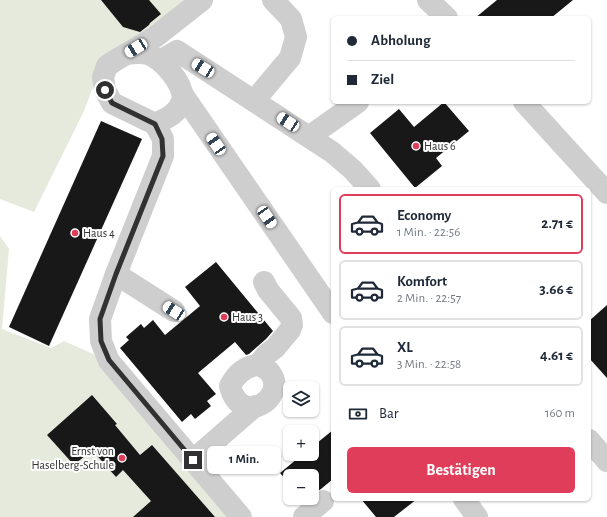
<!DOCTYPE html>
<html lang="de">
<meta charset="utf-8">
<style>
:root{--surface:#fff;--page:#f2f2f3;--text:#1f2937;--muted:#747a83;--line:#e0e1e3;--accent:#df3d5a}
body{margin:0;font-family:"Alegreya Sans",sans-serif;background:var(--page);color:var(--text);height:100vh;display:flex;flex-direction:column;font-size:15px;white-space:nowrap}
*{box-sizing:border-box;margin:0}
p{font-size:13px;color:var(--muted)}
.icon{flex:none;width:22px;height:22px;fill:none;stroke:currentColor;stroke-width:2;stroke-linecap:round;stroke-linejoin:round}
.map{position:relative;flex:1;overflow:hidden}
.details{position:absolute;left:331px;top:187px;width:260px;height:314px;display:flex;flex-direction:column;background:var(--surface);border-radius:6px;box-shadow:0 1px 3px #0004}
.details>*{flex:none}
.banner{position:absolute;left:331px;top:16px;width:260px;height:88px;border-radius:6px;box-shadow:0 1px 3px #0004;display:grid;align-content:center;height:88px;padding:0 16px;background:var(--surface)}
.controls{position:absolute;left:283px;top:381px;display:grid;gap:8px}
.controls a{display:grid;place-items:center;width:36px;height:36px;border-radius:6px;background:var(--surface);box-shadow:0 1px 3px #0004;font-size:20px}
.end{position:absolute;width:18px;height:18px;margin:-9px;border:5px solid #313131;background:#fff;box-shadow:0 0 0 2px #fff}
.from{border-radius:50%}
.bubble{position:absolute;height:28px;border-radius:6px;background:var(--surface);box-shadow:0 1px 3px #0004;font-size:13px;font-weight:700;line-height:28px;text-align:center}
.car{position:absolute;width:12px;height:24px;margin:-12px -6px;border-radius:5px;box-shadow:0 0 3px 1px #0007;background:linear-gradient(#fff 24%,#345 0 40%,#fff 0 76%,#345 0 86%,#fff 0)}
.banner b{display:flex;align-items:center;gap:14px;height:38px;font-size:15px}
.banner b+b{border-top:1px solid var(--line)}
.banner i{width:10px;height:10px;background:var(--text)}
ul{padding:7px 0 0;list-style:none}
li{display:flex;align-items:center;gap:12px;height:60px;margin:0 8px 6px;padding:0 8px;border:2px solid var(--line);border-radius:6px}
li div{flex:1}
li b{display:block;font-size:15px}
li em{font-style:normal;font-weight:700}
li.on{border-color:var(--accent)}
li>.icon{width:36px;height:36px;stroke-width:1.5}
.pay{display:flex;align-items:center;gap:10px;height:44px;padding:0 16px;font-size:15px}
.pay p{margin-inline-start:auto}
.cta{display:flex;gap:8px;margin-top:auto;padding:8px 16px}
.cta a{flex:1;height:46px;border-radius:6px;background:var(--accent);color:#fff;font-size:16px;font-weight:700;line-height:46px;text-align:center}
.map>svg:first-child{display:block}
.green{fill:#e6eadd}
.building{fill:#181818}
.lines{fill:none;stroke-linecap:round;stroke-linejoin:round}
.minor{stroke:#cecece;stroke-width:22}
.route{stroke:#313131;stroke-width:5}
.poi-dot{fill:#df3d5a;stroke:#fff;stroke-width:1.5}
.labels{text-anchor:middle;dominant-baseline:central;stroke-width:4;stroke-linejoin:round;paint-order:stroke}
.poi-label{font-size:12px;fill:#313131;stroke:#fff;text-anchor:start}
</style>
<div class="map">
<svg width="607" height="517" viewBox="0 0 607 517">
<rect width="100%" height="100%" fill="#fff"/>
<g class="green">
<path d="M0,0H198L101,66L84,111L34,212L0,199Z"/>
<path d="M0,236L9,249L2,329L51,348L64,341L109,361L241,517H0Z"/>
</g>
<g class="building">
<path d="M101,0H149L161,14L150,23L149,25L140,32L123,27Z"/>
<path d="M497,0H573L551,18H475Z"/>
<path d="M444,102L469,131L436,158L442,166L415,188L370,133L399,109L414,127Z"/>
<path d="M101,121L142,139L49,346L9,327Z"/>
<path d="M216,262L273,331L266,339L249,354L246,355L235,342L198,373L216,394L207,401L211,406L195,419L191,414L182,422L120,348L129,340L126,337L141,324L144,328L153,320L165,335L200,306L185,287Z"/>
<path d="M607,305V378L589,358V321Z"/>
<path d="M92,395L117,424L115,425L140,455L152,445L215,517H133L151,501L123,470L116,477L92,450L74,465L47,435Z"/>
<path d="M333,430V479L321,489L312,494V476H290V484L280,473L303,454H312V447Z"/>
<path d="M361,499H417L394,517H376Z"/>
</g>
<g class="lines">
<g class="minor">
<path d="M428,0L447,18"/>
<path d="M126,54C133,53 141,52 148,54C162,59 186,85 182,101C178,114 165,119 155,124L112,103L105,90L103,77L107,66L116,60L155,37L202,0"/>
<path d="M160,61L177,51L332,152L353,170L370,189"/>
<path d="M183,95L333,313"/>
<path d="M254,101L290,58L296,37L291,19L273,0"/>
<path d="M524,102L607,193"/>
<path d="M155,124L163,139V156L116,274L100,319L101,341L109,361L241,517"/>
<path d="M310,136L358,102"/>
<path d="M116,274L174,311"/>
<path d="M258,365C264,367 268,369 271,374C287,397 241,429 230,386C236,374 245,366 258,365Z"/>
<path d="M258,365L267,354L275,348L290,330L292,325L291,318L268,290L264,282"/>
<path d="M589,440L607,461"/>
<path d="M193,460L255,406"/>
<path d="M464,499L477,517"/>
<path d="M304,517L323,501"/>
</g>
</g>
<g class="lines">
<path class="route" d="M105,90L112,103L155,124L162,139L163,156L116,274L100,319L101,341L109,360L193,460"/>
</g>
<g class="poi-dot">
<circle cx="416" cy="146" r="4"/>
<circle cx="75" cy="233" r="4"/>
<circle cx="224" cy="317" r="4"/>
<circle cx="122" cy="458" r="4"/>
</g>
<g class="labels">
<g class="poi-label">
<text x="424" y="146">Haus 6</text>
<text x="83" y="233">Haus 4</text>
<text x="232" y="317">Haus 3</text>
<text x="114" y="451" text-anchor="end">Ernst von<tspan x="114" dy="14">Haselberg-Schule</tspan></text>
</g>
</g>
</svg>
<div class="controls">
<a><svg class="icon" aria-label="layers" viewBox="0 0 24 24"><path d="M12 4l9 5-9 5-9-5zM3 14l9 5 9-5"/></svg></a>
<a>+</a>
<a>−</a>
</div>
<i class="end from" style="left:105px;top:90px"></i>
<i class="end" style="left:193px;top:460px"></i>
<div class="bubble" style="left:207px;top:446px;width:74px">1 Min.</div>
<i class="car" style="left:136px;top:48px;rotate:239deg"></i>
<i class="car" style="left:203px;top:68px;rotate:302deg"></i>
<i class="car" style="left:288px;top:122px;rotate:303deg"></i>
<i class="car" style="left:216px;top:144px;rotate:326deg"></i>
<i class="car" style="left:267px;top:217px;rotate:146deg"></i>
<i class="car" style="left:174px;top:311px;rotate:303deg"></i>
<div class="banner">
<b><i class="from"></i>Abholung</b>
<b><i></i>Ziel</b>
</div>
<section class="details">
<ul>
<li class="on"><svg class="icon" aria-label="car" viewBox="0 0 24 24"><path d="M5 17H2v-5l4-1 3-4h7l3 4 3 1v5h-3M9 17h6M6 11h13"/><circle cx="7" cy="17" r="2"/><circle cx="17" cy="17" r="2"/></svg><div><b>Economy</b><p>1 Min. · 22:56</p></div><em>2.71 €</em></li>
<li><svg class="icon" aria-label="car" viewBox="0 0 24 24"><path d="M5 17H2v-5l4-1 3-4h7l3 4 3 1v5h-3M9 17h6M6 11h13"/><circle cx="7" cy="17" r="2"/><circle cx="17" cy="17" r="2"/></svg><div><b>Komfort</b><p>2 Min. · 22:57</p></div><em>3.66 €</em></li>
<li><svg class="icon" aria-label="car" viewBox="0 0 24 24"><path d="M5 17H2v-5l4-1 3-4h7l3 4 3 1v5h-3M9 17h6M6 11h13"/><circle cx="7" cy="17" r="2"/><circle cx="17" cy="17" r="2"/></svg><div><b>XL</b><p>3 Min. · 22:58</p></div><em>4.61 €</em></li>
</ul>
<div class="pay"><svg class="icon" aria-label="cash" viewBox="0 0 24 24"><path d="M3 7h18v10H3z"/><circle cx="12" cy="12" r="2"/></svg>Bar<p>160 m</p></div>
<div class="cta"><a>Bestätigen</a></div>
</section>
</div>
